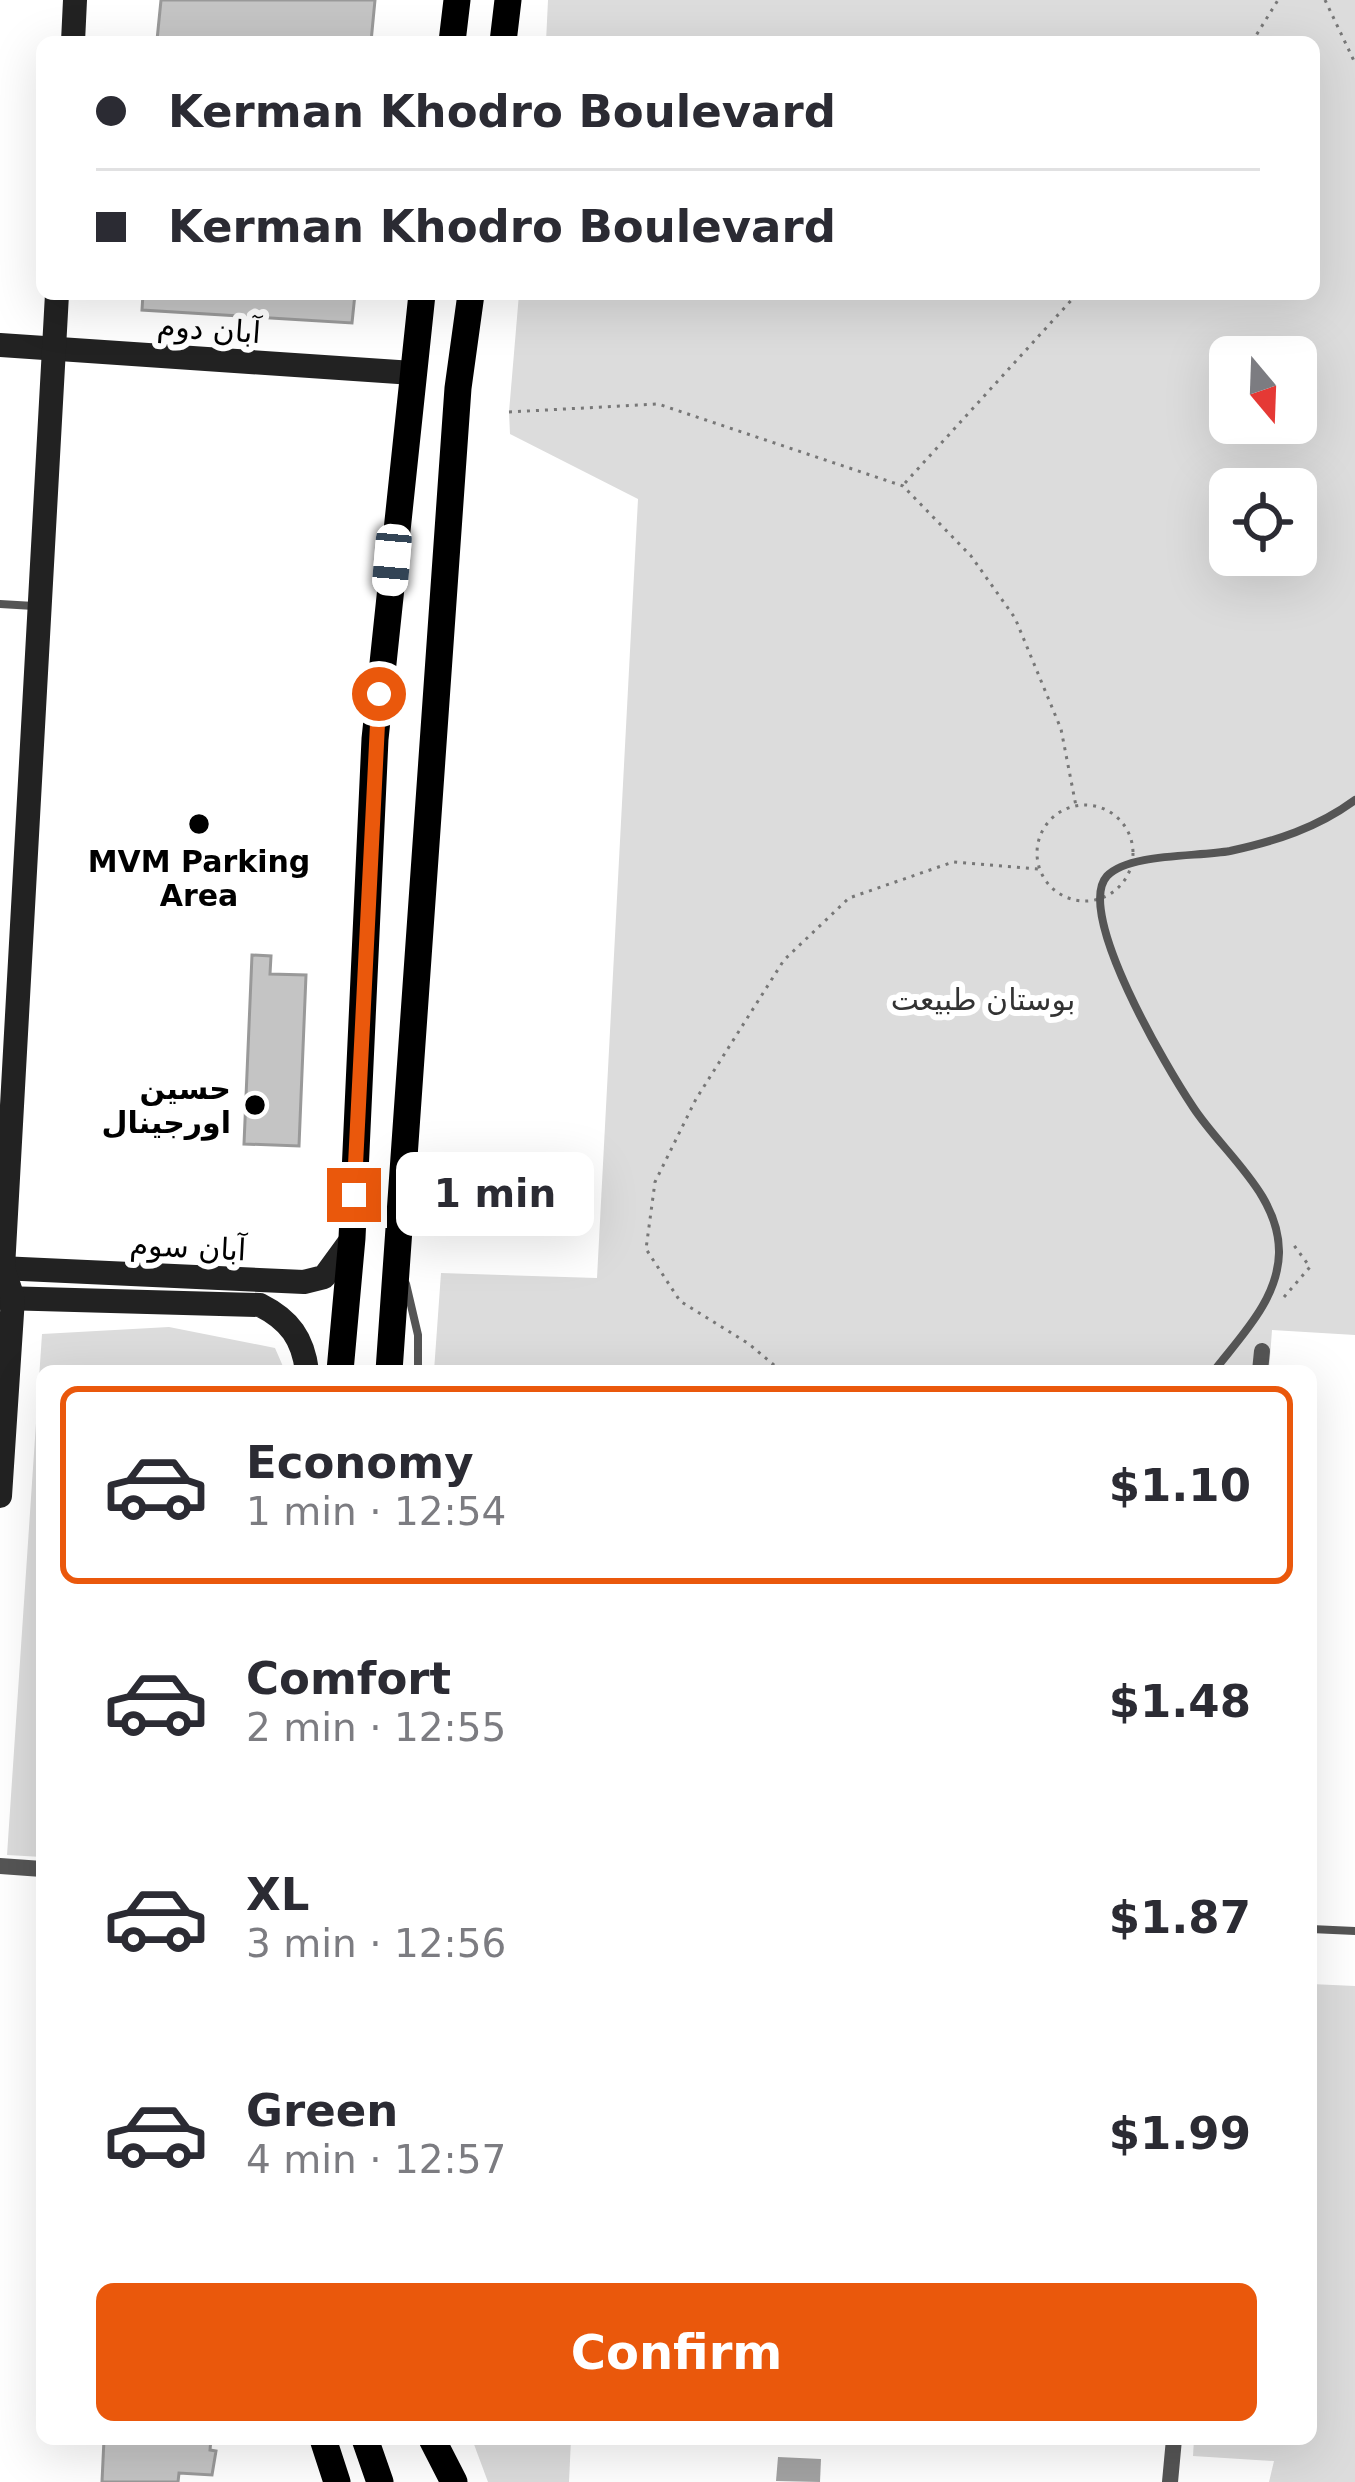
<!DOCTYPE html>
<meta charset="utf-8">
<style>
:root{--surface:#fff;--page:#f2f2f3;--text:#2b2b33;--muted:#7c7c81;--line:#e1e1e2;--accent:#ea580c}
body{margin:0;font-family:"DejaVu Sans","Noto Sans Arabic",sans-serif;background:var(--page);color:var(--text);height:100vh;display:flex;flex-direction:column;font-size:45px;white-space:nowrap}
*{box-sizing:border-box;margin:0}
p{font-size:39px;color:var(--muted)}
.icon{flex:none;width:66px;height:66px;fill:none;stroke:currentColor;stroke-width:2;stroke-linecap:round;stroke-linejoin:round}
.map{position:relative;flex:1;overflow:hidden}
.details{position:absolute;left:36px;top:1365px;width:1281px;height:1080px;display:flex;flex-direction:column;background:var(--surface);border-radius:18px;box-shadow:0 12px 48px #0002}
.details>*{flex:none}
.hud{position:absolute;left:36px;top:36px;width:1284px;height:264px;border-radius:18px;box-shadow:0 12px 48px #0002;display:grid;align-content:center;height:264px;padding:0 60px;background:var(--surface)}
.needle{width:78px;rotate:161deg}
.fabs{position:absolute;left:1209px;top:336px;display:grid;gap:24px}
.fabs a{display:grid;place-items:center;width:108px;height:108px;border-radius:18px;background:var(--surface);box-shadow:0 12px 48px #0002;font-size:60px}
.end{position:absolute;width:54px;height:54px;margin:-27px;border:15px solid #ea580c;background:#fff;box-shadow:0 0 0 6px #fff}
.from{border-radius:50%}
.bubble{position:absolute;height:84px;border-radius:18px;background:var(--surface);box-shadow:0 12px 48px #0002;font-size:39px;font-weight:700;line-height:84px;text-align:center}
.car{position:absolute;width:36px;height:72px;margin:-36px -18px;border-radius:15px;box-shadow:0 0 9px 3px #0007;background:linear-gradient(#fff 24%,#345 0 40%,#fff 0 76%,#345 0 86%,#fff 0)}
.hud b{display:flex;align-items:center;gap:42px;height:114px;font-size:45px}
.hud b+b{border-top:3px solid var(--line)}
.hud i{width:30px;height:30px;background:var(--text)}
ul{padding:21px 0 0;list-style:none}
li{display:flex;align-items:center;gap:36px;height:198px;margin:0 24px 18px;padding:0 36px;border:6px solid transparent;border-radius:18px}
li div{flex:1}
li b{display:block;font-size:45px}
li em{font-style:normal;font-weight:700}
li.on{border-color:var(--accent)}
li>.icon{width:108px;height:108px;stroke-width:1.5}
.button{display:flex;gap:24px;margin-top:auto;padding:24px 60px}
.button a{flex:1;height:138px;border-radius:18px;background:var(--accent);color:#fff;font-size:48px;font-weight:700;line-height:138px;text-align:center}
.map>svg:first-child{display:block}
.green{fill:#dcdcdc;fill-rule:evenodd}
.water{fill:#a3a3a3}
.building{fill:#c4c4c4;stroke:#999;stroke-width:3}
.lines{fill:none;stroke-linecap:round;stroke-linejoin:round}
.path{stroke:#777;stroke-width:3;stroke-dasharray:3 6;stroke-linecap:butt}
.lane{stroke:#555;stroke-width:8}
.street{stroke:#555;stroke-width:16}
.secondary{stroke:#222;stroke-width:24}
.primary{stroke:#000;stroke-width:27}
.route{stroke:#ea580c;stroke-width:15}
.poi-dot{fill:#000;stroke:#fff;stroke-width:4.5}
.labels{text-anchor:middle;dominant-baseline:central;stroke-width:12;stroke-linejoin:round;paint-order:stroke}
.street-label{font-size:30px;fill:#000;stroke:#fff}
.poi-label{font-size:30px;font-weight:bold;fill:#000;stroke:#fff}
.park-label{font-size:30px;fill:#333;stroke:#fff}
</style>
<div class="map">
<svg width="1355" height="2482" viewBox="0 0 1355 2482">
<rect width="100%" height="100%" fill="#fff"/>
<g class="green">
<path d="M548,0H1355V1335L1272,1330L1269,1371H434L441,1273L597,1278L638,499L510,434L509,412L519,294H1314V42H546ZM1230,357H1296V423H1230ZM1230,489H1296V555H1230Z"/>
<path d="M169,1327L275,1348L285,1371H42V1857L7,1855L42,1334Z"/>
<path d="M1311,1984L1355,1986V2482H1269L1274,2461L1193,2456L1194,2439H1311Z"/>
<path d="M472,2439H571L569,2482H488Z"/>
</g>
<path class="water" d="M778,2457L821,2459L820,2482L776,2481Z"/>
<g class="building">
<path d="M161,0H375L371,42L157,40Z"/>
<path d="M143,294H355L352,323L142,310Z"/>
<path d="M252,955L271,956L270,974L306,975L299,1146L244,1144Z"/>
<path d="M104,2439H211L210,2450L216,2451L212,2475L179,2473L178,2482H102Z"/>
</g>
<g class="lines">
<g class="path">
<path d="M1325,0L1355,63"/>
<path d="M1252,42L1278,0"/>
<path d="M509,412L658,404L903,486L971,556L1015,618L1061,729L1076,806"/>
<path d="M905,483L1077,294"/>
<circle cx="1085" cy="853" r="48"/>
<path d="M1284,1297L1310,1267L1293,1244"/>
<path d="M781,1371L749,1344L680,1301L646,1249L655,1182L696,1099L784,960L849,898L953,862L1039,869"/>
</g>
<g class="lane">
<path d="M0,604L34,606"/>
<path d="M406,1284L418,1335V1371"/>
<path d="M1214,1371C1240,1337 1278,1300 1279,1253C1280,1194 1223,1153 1193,1107C1168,1070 1074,912 1107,876C1129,853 1197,857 1230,851C1276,841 1317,828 1355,800"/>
<path d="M1311,1929L1355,1931"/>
</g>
<g class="street">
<path d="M1260,1371L1262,1351"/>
<path d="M0,1866L42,1869"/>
<path d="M1170,2482L1174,2439"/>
</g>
<g class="secondary">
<path d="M73,42L75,0"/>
<path d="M0,345L413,373"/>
<path d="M0,1268L304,1282L324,1277L351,1240"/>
<path d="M2,1298L260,1305C290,1320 303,1339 307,1371"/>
<path d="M0,1496L13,1298L3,1268L57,294"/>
</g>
<g class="primary">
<path d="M452,42L457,0"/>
<path d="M503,42L508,0"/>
<path d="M340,1371L352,1238L375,739L422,294"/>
<path d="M389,1371L458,388L471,294"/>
<path d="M323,2439L337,2482"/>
<path d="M365,2439L380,2482"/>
<path d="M432,2439L454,2482"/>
</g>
</g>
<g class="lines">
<path class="route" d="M354,1195L379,694"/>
</g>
<g class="poi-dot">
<circle cx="199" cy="824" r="12"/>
<circle cx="255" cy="1105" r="12"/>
</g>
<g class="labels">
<g class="street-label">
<text transform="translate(209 329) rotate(4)">آبان دوم</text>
<text transform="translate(188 1247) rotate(3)">آبان سوم</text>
</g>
<g class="poi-label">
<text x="199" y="861">MVM Parking<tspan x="199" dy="34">Area</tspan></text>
<text x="231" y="1088" text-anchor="end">حسین<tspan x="231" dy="34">اورجینال</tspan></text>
</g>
<g class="park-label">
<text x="983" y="999">بوستان طبیعت</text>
</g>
</g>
</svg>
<div class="fabs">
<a><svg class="needle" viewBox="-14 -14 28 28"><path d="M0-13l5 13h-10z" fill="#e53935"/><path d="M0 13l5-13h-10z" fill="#7c7c81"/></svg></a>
<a><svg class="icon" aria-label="locate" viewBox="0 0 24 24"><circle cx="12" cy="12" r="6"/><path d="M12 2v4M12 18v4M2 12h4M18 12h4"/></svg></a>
</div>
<i class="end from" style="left:379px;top:694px"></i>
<i class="end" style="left:354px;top:1195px"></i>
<div class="bubble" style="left:396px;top:1152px;width:198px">1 min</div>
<i class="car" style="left:392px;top:560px;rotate:185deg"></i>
<div class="hud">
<b><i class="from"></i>Kerman Khodro Boulevard</b>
<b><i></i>Kerman Khodro Boulevard</b>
</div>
<section class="details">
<ul>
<li class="on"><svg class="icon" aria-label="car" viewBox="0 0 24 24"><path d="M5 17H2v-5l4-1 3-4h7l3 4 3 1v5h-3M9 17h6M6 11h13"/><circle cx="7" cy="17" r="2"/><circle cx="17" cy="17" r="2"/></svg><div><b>Economy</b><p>1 min · 12:54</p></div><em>$1.10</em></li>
<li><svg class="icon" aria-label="car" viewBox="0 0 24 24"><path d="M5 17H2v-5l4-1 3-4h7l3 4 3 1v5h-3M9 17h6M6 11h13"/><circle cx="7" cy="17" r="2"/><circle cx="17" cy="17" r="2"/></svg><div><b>Comfort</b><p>2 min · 12:55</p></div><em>$1.48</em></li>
<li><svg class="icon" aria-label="car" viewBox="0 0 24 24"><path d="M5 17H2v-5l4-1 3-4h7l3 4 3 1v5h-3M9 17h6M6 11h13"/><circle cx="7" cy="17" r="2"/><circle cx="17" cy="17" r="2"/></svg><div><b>XL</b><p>3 min · 12:56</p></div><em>$1.87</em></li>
<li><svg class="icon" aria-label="car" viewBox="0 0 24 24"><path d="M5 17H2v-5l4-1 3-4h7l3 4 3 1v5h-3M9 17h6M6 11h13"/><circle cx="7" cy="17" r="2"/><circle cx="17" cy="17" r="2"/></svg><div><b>Green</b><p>4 min · 12:57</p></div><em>$1.99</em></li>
</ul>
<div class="button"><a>Confirm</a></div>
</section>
</div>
